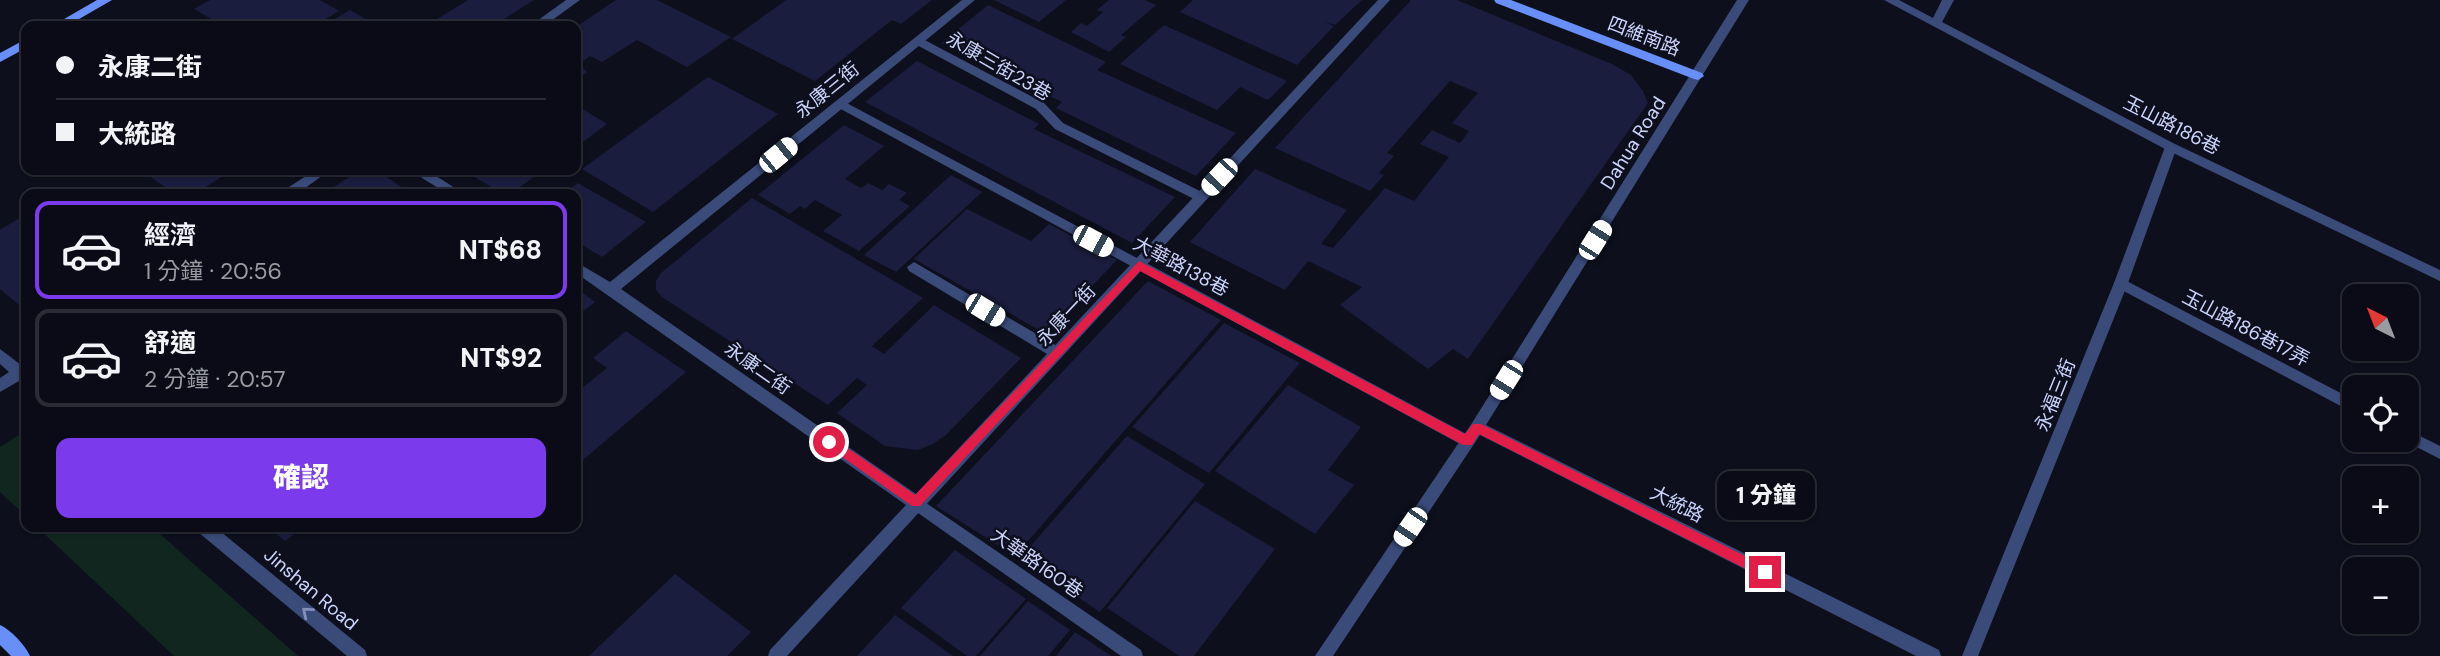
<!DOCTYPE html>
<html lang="zh-TW">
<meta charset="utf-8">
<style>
:root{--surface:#0a0b16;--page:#13141f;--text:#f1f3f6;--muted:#999ba1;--line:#2a2b35;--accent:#7c3aed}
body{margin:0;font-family:"DM Sans","Noto Sans TC",sans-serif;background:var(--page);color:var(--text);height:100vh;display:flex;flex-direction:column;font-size:26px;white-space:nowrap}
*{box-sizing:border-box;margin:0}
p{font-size:23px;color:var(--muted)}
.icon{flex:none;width:38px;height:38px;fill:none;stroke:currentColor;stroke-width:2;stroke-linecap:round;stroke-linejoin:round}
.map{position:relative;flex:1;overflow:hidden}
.drawer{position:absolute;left:21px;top:189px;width:560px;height:343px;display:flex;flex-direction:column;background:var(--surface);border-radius:14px;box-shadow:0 2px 5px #0004,0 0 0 2px var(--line)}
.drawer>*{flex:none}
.guide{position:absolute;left:21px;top:21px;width:560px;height:154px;border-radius:14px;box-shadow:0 2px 5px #0004,0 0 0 2px var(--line);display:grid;align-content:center;height:154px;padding:0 35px;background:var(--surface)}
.needle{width:46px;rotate:318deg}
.tools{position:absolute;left:2342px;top:284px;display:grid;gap:14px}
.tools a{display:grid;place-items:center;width:77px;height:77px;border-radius:14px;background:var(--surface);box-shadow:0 2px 5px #0004,0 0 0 2px var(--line);font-size:35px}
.end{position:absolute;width:32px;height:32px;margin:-16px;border:9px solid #e11d48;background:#fff;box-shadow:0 0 0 4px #fff}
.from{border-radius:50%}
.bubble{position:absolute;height:49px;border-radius:14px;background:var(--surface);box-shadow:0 2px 5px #0004,0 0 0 2px var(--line);font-size:23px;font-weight:800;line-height:49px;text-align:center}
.car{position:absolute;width:21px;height:42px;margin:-21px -10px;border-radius:9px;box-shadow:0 0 5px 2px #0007;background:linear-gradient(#fff 24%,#345 0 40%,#fff 0 76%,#345 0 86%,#fff 0)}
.guide b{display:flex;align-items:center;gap:24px;height:66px;font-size:26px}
.guide b+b{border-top:2px solid var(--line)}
.guide i{width:18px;height:18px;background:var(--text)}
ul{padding:12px 0 0;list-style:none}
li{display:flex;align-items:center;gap:21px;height:98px;margin:0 14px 10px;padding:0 21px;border:4px solid var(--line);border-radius:14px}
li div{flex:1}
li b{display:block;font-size:26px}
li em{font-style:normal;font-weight:800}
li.selected{border-color:var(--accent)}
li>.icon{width:63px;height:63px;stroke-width:1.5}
.cta{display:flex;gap:14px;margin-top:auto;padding:14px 35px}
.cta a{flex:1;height:80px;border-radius:14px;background:var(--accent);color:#fff;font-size:28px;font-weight:800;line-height:80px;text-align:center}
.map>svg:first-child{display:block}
.green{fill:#10261f}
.building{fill:#1a1d3d}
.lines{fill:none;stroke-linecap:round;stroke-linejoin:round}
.lane{fill:#3a4b7a;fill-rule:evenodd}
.street{fill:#3a4b7a;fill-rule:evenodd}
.secondary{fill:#678ff7;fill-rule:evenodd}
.oneway{stroke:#8290bb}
.route{fill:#e11d48}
.labels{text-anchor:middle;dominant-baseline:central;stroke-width:5;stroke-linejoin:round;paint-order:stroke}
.street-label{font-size:19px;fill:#cbd4fc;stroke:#0d0f1d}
</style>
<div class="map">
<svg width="2440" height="656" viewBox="0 0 2440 656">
<rect width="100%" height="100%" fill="#0d0f1d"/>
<g class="green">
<path d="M22,433H26V516L0,492V447Z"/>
<path d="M37,527H152L298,656H174Z"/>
</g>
<g class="building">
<path d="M210,0H320L339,11L314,26H223L194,9Z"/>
<path d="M468,0H534L493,26H426Z"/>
<path d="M616,0H657L731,37L687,67L637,40L602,62L590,56L579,64L587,72L576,80V27Z"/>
<path d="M786,0H932L901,24L892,20L815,81L732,39Z"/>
<path d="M994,0H1066L1039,22Z"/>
<path d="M1109,0H1145L1156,5L1121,35L1126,37L1109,52L1071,32L1081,23L1087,26L1103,12L1097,10Z"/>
<path d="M1193,0H1362L1335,25L1323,21L1334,26L1297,65L1180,12Z"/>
<path d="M1411,0H1457L1612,64L1631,75L1643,91L1648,103L1468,359L1453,349L1428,369L1340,305L1362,287L1308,261L1285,290L1190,242L1255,169L1347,210L1321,244L1333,248L1385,188L1414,201L1449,157L1420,144L1432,130L1460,143L1469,131L1452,123L1478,93L1450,81L1387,153L1394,156L1379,173L1384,175L1370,191L1275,148Z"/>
<path d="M988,5L1106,62L1097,70L1236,133L1196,176L1056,108L1062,102L941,43Z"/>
<path d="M350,10L372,23L366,26H323Z"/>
<path d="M1164,25L1287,81L1268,100L1240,87L1217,110L1120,64Z"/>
<path d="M917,61L1039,124L1034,129L1175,197L1132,243L865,102Z"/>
<path d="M708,77L778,114L653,212L582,169Z"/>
<path d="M576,105L607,124L576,147Z"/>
<path d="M844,125L884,146L845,179L861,188L868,183L882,190L889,184L907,193L899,200L910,206L859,251L823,231L842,215L815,200L805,209L800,206L790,214L758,195Z"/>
<path d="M140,170H232L195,194H176Z"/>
<path d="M360,170H376L412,194H323Z"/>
<path d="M463,170H544L510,194H503Z"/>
<path d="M951,175L982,192L896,272L864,255Z"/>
<path d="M578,183L646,222L602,257L576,241V194H564Z"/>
<path d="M752,198L923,298L872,346L884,354L934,305L1021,358L946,435L933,444L918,450L885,446L837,413L867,385L857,378L828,405L662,297L656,290V281L661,273Z"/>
<path d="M967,209L1031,241L1049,224L1117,260L1046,334L914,259Z"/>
<path d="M26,214V311L0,289V230Z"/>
<path d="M1148,281L1221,320L1015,556L936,506Z"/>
<path d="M576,288L595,302L576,317Z"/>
<path d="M1224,323L1300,363L1209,473L1132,427Z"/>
<path d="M626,331L686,372L576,466V393L607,368L593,358Z"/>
<path d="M1288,385L1361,427L1328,470L1354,485L1315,534L1215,471Z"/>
<path d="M1127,436L1205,484L1100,612L1020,558Z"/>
<path d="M1195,501L1275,549L1194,656H1179L1107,608Z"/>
<path d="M268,527H303L285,541Z"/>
<path d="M955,550L1026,599L976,656H967L901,608Z"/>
<path d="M675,574L751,632L727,656H589Z"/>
<path d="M1028,601L1070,630L1048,656H980Z"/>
<path d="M895,615L953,656H857Z"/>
<path d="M1075,632L1111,656H1056Z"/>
</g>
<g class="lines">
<g class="lane">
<path d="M1884,0H1899L1933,18L1942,0H1954L1942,22L2175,144L2440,270V281L2167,150Z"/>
<path d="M919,37L1044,103L1063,123L1206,194L1207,197L1206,200H1196L1055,129L1036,109L915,44V38Z"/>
<path d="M841,100L1472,437L1474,441L1472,445L1467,447L1462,445L837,107L835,104L837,101Z"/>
<path d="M914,262L1062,349L1064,353L1062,357H1052L909,271L907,267Z"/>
<path d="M2121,278L2354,400V413L2116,287L2114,283L2116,279Z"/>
<path d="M2406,429L2440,446V459L2401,439H2406Z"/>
<path d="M916,496L1141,650L1143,656H1121L911,508L908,503L911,498Z"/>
</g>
<g class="street">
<path d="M566,0H580L544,26H530Z"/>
<path d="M962,0H975L621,289L916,494L1378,0H1390L787,656H768L770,650L906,505L576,273V262L610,282Z"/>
<path d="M1737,0H1749L1486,425L1939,650L1941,656H1916L1480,435L1333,656H1315L1472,423Z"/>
<path d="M2171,143L2177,147L2128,283L1978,656H1962L2114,283L2165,147Z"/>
<path d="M315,170H330L297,194H282L283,191Z"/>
<path d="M412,170H427L464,194H448L414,173Z"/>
<path d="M0,349L21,365L26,364V384L19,381L0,392V378L9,372L0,364Z"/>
<path d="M196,527H215L365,650L367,656H347L198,532Z"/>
</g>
<g class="secondary">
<path d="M97,0H112L67,26H52Z"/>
<path d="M1494,0H1511L1702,73L1704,76L1698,80L1694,79L1496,3Z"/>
<path d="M26,39V48L0,62V53Z"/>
<path d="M0,625C11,630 25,645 30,656H11L0,645Z"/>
</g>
</g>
<defs><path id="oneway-chevron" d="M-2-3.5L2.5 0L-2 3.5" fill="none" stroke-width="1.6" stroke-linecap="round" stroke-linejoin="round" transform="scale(1.75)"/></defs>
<use class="oneway" href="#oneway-chevron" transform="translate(307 612) rotate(-140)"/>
<path class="route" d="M1139,261L1465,434L1473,424H1481L1769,568V576H1760L1479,434L1472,445H1463L1140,271L920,506H912L825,445V438H833L915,495Z"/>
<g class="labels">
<g class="street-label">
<text transform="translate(1644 36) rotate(21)">四維南路</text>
<text transform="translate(999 66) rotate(30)">永康三街23巷</text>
<text transform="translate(827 90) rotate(-39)">永康三街</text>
<text transform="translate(2172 125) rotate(27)">玉山路186巷</text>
<text transform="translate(1633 143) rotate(-58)">Dahua Road</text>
<text transform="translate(1181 266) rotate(28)">大華路138巷</text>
<text transform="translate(1066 315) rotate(-47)">永康一街</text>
<text transform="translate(2246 328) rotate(28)">玉山路186巷17弄</text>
<text transform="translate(758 368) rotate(35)">永康二街</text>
<text transform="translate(2055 395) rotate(-68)">永福三街</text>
<text transform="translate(1677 504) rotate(27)">大統路</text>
<text transform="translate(1037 563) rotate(35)">大華路160巷</text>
<text transform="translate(311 589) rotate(40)">Jinshan Road</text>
</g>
</g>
</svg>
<div class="tools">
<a><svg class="needle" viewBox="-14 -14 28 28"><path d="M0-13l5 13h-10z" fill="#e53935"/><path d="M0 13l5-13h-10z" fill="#999ba1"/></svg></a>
<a><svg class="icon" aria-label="locate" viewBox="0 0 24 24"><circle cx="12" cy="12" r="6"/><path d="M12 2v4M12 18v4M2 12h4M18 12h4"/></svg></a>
<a>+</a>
<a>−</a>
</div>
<i class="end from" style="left:829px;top:442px"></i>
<i class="end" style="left:1765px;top:572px"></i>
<div class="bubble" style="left:1717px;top:471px;width:98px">1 分鐘</div>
<i class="car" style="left:778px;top:155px;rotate:51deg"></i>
<i class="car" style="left:1219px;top:177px;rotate:223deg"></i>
<i class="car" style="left:1595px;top:240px;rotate:32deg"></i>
<i class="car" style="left:1093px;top:241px;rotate:118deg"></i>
<i class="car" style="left:985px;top:310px;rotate:121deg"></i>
<i class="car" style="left:1506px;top:380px;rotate:212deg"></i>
<i class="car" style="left:1410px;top:527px;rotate:214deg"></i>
<div class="guide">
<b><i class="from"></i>永康二街</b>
<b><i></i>大統路</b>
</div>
<section class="drawer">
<ul>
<li class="selected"><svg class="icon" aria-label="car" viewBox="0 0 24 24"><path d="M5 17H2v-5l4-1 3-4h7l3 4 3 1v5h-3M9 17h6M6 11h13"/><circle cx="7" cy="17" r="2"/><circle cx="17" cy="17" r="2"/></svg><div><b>經濟</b><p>1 分鐘 · 20:56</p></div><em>NT$68</em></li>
<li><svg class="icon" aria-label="car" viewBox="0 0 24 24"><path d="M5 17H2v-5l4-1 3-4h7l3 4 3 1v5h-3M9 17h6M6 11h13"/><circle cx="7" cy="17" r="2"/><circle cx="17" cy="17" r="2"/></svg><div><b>舒適</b><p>2 分鐘 · 20:57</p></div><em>NT$92</em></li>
</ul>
<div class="cta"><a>確認</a></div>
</section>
</div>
